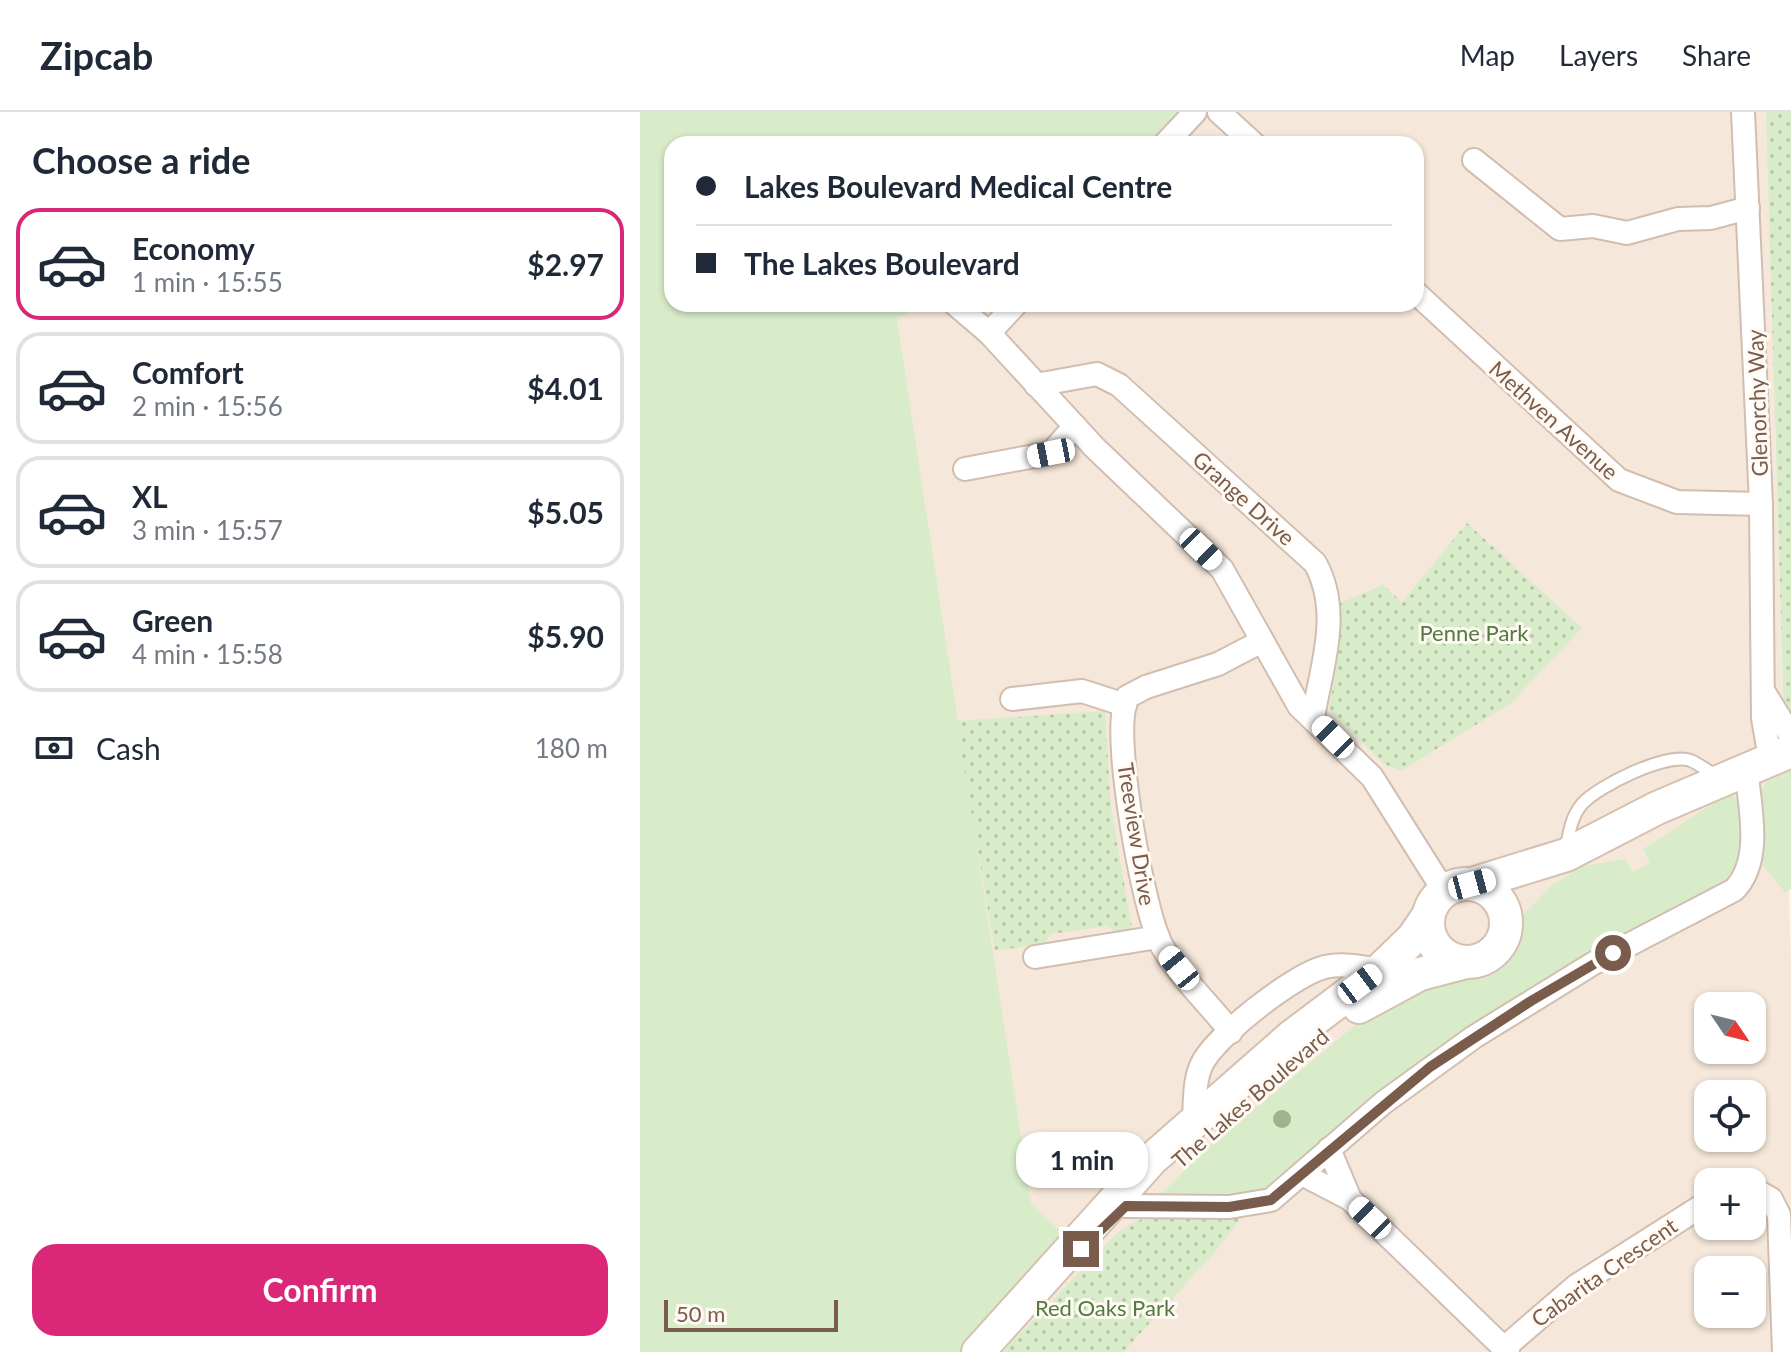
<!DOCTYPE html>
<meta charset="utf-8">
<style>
:root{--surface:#fff;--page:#f2f2f3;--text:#1f2937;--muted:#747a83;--line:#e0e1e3;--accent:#db2777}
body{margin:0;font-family:Lato,sans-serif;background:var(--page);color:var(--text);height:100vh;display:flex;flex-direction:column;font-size:30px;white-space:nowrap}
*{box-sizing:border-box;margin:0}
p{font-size:26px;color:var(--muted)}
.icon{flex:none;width:44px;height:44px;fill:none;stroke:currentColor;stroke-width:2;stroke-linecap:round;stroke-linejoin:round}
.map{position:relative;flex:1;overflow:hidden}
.details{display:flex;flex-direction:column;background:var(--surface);width:640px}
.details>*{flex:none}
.top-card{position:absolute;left:24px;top:24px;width:760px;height:176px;border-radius:24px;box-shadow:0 2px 6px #0004;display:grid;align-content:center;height:176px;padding:0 32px;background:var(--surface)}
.needle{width:52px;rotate:125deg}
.fabs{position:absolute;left:1054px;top:880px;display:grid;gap:16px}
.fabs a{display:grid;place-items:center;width:72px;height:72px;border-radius:16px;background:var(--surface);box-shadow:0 2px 6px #0004;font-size:40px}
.scale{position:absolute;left:24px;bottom:20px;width:174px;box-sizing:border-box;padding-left:8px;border:4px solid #7a5c4d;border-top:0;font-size:22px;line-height:28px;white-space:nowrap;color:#7a5c4d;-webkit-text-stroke:6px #fffaf3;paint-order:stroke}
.end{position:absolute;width:36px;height:36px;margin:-18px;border:10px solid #7a5c4d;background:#fff;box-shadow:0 0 0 4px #fff}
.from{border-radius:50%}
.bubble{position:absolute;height:56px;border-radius:24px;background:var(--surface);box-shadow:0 2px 6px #0004;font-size:26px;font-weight:700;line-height:56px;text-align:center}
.car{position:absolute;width:24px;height:48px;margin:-24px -12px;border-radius:10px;box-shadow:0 0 6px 2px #0007;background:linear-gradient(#fff 24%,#345 0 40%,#fff 0 76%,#345 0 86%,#fff 0)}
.top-card b{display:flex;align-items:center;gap:28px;height:76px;font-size:30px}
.top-card b+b{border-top:2px solid var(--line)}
.top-card i{width:20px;height:20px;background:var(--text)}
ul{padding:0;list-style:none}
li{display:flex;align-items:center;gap:24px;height:112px;margin:0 16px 12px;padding:0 16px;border:4px solid var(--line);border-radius:24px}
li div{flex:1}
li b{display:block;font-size:30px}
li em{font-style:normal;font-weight:700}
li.current{border-color:var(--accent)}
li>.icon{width:72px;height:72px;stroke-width:1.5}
h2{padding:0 32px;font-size:36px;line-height:96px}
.pay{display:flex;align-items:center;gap:20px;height:88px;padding:0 32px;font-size:30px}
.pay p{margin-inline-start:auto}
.action{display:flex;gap:16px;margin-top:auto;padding:16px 32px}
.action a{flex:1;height:92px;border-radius:24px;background:var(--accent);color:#fff;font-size:32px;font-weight:700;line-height:92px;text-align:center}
header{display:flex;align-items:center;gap:48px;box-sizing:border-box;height:112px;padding:0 40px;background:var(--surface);border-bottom:2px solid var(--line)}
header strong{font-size:38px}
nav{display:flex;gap:44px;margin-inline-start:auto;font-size:28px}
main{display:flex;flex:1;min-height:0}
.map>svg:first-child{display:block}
.residential{fill:#f5e8da;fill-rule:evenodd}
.grass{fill:#d8ecc9}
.park{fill:url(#park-dots)}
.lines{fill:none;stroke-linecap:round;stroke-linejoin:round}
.lane-casing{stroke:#d1beb0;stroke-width:15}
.street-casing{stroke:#d1beb0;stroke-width:26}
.secondary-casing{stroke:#d6c0b0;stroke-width:36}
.lane{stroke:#fff;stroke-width:11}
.street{stroke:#fff;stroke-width:22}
.secondary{stroke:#fff;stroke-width:32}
.tree{fill:#a0b28e}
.route{stroke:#7a5c4d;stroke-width:10}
.labels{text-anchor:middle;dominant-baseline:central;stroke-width:6;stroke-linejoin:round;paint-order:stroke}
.street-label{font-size:22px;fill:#7a5c4d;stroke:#fffaf3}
.park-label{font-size:22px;fill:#537a41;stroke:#fffaf3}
</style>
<header>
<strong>Zipcab</strong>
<nav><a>Map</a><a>Layers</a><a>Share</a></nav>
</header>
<main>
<section class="details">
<h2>Choose a ride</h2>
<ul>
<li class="current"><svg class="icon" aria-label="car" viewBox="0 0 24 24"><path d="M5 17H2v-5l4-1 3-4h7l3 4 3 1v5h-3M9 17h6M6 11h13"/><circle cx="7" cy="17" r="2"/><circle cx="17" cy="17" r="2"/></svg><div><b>Economy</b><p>1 min · 15:55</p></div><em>$2.97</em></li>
<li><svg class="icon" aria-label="car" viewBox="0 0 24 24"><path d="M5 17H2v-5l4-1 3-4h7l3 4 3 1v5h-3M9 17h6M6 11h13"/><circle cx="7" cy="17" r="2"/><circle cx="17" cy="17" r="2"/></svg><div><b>Comfort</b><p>2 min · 15:56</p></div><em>$4.01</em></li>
<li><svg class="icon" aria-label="car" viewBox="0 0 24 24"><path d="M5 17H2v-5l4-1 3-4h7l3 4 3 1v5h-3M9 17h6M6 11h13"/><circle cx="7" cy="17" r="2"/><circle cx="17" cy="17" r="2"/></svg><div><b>XL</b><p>3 min · 15:57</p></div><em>$5.05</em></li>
<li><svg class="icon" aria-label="car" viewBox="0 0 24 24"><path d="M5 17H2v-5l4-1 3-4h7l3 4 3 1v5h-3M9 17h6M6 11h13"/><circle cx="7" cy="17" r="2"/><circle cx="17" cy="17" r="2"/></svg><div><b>Green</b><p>4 min · 15:58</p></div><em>$5.90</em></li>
</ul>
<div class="pay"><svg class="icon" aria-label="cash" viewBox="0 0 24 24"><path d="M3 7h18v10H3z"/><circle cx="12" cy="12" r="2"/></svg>Cash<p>180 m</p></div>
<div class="action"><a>Confirm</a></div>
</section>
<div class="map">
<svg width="1151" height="1240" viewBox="0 0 1151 1240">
<defs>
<pattern id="park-dots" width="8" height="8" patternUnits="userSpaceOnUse" patternTransform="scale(2)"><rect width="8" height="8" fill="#d8ecc9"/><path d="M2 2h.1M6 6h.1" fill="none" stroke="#b4c2a5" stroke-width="1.8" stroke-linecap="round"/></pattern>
</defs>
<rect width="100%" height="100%" fill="#fdf6ec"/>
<path class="residential" d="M0,0H1151V292L1135,310L1151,854V1240H0ZM32,32H776V192H32ZM1068,894H1112V938H1068ZM1068,982H1112V1026H1068ZM1068,1070H1112V1114H1068ZM1068,1158H1112V1202H1068Z"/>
<g class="grass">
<path d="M0,0H538L509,32H32V192H280L257,207L391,1091L425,1124L318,1240H0Z"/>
<path d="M1151,658V777L1145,780L1121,751L1119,685L1126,670Z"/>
<path d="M1091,683L1099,688L1100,752L1087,772L946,844L819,923L626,1079L605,1085L521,1082L565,1038L719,910L763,882L852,851L865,839L883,803L912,773L943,754L985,747L993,760L1010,751L1003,737C1033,720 1058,697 1091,683Z"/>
</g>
<g class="park">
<path d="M1126,0H1151V609L1144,611Z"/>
<path d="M827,411L942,516L871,591L761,659L744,652L689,598L698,544L700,491L743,473L762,490Z"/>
<path d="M465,599L471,697L492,816L477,820L467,814L411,822L405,831L355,839L316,609Z"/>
<path d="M510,1104L602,1105L575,1140L483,1240H363L475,1123L490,1112Z"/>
</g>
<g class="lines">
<g class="lane-casing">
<path id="lane" d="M926,738C929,721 931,705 942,692C958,674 1025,641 1049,648C1058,651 1068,659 1076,664"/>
</g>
<g class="street-casing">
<g id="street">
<path d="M579,0L614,32"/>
<path d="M1103,0L1121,392L1123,606L1130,647"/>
<path d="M525,32L555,0"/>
<path d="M834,48L920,117L953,114L987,121L1038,107L1071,106L1108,96"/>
<path d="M776,181L979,368L1037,390L1121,392"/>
<path d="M315,192L349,221L455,336L582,457L659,594L732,665L804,779"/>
<path d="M349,221L376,192"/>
<path d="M396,273L457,262L479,273L675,451C702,499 682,553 673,605"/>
<path d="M325,357L411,341L435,314"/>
<path d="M1125,582L1151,624"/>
<path d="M372,587L442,579L485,593L487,585L506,575L578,552L622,529"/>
<path d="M485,593C473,628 503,800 522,834C539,864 569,892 591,920"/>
<path d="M395,845L518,825"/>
<path d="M554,1009C555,991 554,970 561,954C572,926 656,861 685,855C703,851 722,855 740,858"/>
<path d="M689,1037L710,1087"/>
<path d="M662,1062L710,1087L868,1240"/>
<path d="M1112,1076L1131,1087L1139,1103L1144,1240"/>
<path d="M486,1094L589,1095L631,1088L743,991L834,925L954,851L1094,778C1123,749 1110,695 1106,657"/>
<path d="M864,1236L936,1174L1068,1090"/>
</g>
</g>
<g class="secondary-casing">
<g id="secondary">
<path d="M832,772L926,743L1017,696L1151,639"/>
<circle cx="827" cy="811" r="39"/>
<path d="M719,895L780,862L826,850"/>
<path d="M338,1240L512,1047L651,925L740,858L773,826L788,804"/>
</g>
</g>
<use href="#lane" class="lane"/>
<use href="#street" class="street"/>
<use href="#secondary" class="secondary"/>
</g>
<circle class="tree" cx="642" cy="1007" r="9"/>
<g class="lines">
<path class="route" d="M441,1137L486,1094L589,1095L631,1088L790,955L891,889L973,841"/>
</g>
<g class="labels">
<g class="street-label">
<text transform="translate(1117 291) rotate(-92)">Glenorchy Way</text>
<text transform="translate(914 308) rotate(42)">Methven Avenue</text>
<text transform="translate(604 386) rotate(42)">Grange Drive</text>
<text transform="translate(497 722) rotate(81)">Treeview Drive</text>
<text transform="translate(610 986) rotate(-41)">The Lakes Boulevard</text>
<text transform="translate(964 1160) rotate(-35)">Cabarita Crescent</text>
</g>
<g class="park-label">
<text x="834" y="520">Penne Park</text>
<text x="465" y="1195">Red Oaks Park</text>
</g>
</g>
</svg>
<div class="fabs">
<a><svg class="needle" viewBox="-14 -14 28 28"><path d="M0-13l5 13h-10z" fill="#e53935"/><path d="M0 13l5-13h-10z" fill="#747a83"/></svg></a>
<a><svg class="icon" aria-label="locate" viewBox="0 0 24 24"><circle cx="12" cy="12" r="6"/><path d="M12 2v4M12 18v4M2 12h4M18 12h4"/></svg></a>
<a>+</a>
<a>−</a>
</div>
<div class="scale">50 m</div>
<i class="end from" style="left:973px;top:841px"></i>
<i class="end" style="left:441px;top:1137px"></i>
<div class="bubble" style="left:376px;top:1020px;width:132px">1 min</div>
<i class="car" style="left:411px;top:341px;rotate:259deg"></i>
<i class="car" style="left:561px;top:437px;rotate:134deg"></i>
<i class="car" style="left:693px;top:625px;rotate:315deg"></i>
<i class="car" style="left:832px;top:772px;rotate:75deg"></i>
<i class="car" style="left:539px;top:856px;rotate:321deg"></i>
<i class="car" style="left:720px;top:872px;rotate:53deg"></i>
<i class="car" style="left:730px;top:1106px;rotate:314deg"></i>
<div class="top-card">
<b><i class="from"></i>Lakes Boulevard Medical Centre</b>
<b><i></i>The Lakes Boulevard</b>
</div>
</div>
</main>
